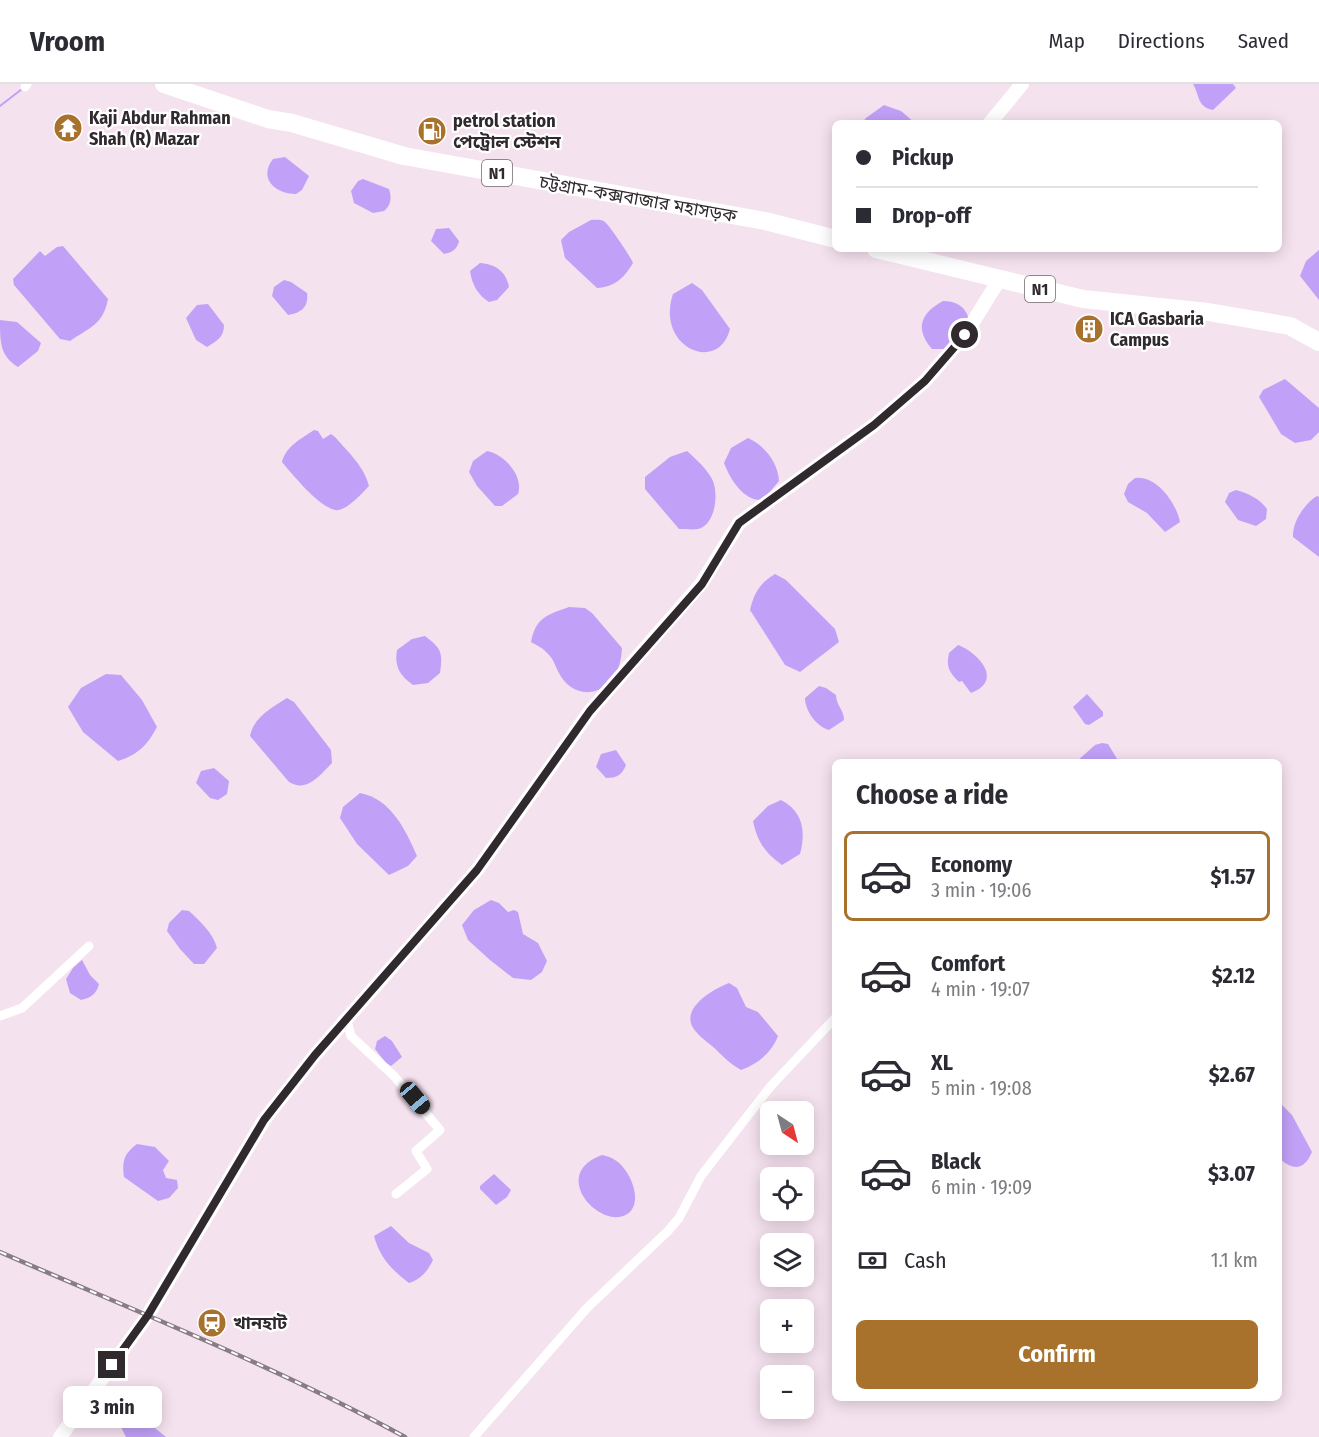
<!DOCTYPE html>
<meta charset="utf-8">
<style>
:root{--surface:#fff;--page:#f7f7f7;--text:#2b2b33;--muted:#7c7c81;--line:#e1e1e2;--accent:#a8712c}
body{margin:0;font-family:"Fira Sans Condensed","Noto Sans Bengali",sans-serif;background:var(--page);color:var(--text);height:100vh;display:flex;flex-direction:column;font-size:22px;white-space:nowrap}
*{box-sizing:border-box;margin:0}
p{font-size:20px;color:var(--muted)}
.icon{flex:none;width:33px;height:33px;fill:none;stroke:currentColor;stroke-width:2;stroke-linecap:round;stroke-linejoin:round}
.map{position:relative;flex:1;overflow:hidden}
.side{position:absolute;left:832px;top:675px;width:450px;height:642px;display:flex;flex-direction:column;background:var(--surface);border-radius:9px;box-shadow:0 3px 15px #0003}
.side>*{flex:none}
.top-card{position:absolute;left:832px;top:36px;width:450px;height:132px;border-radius:9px;box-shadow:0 3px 15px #0003;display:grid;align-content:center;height:132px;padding:0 24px;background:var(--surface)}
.needle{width:39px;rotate:144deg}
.buttons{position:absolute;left:760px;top:1017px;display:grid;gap:12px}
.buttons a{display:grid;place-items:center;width:54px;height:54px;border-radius:9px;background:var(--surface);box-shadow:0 3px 15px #0003;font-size:30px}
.end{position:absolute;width:27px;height:27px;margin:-14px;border:8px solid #30292e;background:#fff;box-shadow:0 0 0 3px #fff}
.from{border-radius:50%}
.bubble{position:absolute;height:42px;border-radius:9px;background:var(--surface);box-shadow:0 3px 15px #0003;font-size:20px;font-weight:700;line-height:42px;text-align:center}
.car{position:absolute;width:18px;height:36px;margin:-18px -9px;border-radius:8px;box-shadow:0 0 4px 2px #0007;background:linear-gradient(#222 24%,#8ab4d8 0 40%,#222 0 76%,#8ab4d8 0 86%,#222 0)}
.top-card b{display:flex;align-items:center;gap:21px;height:57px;font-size:22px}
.top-card b+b{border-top:2px solid var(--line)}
.top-card i{width:15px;height:15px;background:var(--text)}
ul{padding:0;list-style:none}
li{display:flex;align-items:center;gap:18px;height:90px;margin:0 12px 9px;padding:0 12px;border:3px solid transparent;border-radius:9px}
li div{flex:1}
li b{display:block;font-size:22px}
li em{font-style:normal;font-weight:700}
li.selected{border-color:var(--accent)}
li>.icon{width:54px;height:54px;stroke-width:1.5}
h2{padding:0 24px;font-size:27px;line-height:72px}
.pay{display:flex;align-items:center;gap:15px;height:66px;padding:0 24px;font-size:22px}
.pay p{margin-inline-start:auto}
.cta{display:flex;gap:12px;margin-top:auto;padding:12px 24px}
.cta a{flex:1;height:69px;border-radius:9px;background:var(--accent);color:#fff;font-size:24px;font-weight:700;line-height:69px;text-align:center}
header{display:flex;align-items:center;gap:36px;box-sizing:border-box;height:84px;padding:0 30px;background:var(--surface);border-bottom:2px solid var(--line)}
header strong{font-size:28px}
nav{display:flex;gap:33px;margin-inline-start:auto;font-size:21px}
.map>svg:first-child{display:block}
.water{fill:#c1a1f7}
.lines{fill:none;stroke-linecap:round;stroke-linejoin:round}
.stream{stroke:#c1a1f7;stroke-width:2}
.building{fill:#b8a1a9;stroke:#8c777e;stroke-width:1.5}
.street{stroke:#fff;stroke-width:9}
.secondary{stroke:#fff;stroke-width:14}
.highway{stroke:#fff;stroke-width:18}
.rail-casing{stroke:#887c85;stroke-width:4.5}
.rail{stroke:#fff;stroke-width:2;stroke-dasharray:7;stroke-linecap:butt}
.route{stroke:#30292e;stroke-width:8}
.labels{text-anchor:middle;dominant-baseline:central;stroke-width:4.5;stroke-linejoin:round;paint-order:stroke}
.shield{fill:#fff;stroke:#6e696d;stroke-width:1.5}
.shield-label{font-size:16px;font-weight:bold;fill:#30292e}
.poi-label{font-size:18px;font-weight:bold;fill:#30292e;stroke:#fff;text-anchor:start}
.street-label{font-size:18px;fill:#30292e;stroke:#fff}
</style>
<header>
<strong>Vroom</strong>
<nav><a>Map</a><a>Directions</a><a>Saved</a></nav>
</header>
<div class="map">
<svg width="1319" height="1353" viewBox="0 0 1319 1353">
<rect width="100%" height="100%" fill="#f5e2ef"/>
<g class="water">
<path d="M1193,0H1233L1236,4L1213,26C1197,23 1200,12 1193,0Z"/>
<path d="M884,21L901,27L915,39H862L866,34Z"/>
<path d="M285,73L309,92L302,106L296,110C275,110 258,94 273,75Z"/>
<path d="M363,95L389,105C392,114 391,121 384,127L373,129L354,119L351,107L358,97Z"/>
<path d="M591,136C596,136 601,135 605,138C609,141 631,173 633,179C624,194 615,203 597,204L565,174L561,156L569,148Z"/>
<path d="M449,144L459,157C457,166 452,168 444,170L431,157L436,145Z"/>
<path d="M63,162L108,215C103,241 90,243 70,257L60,255L14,201L13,195L40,167L45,172L57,163Z"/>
<path d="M1319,166V216L1300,192L1306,177Z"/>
<path d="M480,179C495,180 506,187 509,203L497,216L489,218C478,211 472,201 470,187Z"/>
<path d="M284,196L291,198L307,209C309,223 301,229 288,231L272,212L274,203Z"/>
<path d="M692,199L702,206L730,245C718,291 655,263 673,210Z"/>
<path d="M943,217C956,217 965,222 969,235L947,265H932C914,244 921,229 943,217Z"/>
<path d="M208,220L224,241C224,253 217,257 207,263L196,256L186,234L197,221Z"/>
<path d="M0,236L17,238L41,259L38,267L18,283C0,272 0,259 0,236Z"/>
<path d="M1285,295L1319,324V348L1311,356L1295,359L1281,350L1259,313L1263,306Z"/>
<path d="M314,346L318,347L323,355L331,350L335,353C348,368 364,382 369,402C362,409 346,428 335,426C318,422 293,391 282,378C286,362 301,355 314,346Z"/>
<path d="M748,354C764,361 778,378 779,397L763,416C744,418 730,395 724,379L731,364Z"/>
<path d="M487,367C504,370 524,392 518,410L502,422H495L477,402L469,388L473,377Z"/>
<path d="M687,367C697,376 706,384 712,395C719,408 716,441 698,445C693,446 685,445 679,445L645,405V393L670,373Z"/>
<path d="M1135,394C1156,391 1176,418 1180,438L1165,448L1147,429L1128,418L1124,410L1128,400Z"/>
<path d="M1236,406C1249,410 1259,414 1267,425L1266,435L1256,442L1238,436L1225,418L1229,409Z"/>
<path d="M1317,412L1319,413V473L1293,453C1292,438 1305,419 1317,412Z"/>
<path d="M775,490L786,496L835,545L839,558L800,588L785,581L750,526C754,509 760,499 775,490Z"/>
<path d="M569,523L585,524L592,529L622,564C621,580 618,590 606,601C589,615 568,607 559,589C555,582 554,575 547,569C543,564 536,561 531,558C536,533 547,531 569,523Z"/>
<path d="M425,552C441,564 443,568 440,589L428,599L413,601C400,592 394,582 397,566L412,555Z"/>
<path d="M958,561C979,569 1004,597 971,609L962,597L959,598C949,588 946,583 949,569Z"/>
<path d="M106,590L121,591L142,616L157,643C148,660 138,671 118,677L83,648L68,623L81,604Z"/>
<path d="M819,602L826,604L836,611C836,621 844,626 844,636L829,646C817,643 805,627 805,614Z"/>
<path d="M1087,610L1103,628V632L1089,641L1085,640L1073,623Z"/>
<path d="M287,614L294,618L331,666L332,679C320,691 307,709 289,698L250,652C254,633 271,624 287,614Z"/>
<path d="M1102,659L1108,660L1119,678H1076L1095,661Z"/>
<path d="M616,666L626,681C622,691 617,694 606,694L596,683L601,670Z"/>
<path d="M214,684L229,697L227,710L218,716L210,714L196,699L201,687Z"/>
<path d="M360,709C391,715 405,745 417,772L408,782L389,791L357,760L340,734L343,723Z"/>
<path d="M781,716C803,727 806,748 800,770L782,781C765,769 757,757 753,737L768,722Z"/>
<path d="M491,816L499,819L508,828L514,826L518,828L523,850L538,859L547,877L542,888L531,896L513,894L490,876L468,856L462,841L474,826Z"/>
<path d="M182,826L189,827C200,837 213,849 217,864L204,880H194L180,865L167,847L169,839Z"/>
<path d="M82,876L90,891L99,900C97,909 91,914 81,916L70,909L66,895L73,884Z"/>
<path d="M729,899L737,904L746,923L758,928L778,952C772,968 758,980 741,986C730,980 722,971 712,962C706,957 696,950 692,942C683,922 714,905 729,899Z"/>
<path d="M385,952L392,957L402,973L391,982L386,979L375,965L377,957Z"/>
<path d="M1280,1019L1292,1031L1312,1068C1304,1086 1294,1087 1280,1075Z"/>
<path d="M137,1060L155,1063L169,1077L163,1086L166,1094L177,1096L178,1104L169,1114L158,1117L124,1093C122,1076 124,1070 137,1060Z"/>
<path d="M602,1071C606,1072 611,1073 615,1076C629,1084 643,1115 630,1128C605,1151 546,1091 602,1071Z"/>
<path d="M494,1090L511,1106L507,1113L496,1121L480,1105V1102Z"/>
<path d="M391,1142L409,1159L429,1169L433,1176C427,1188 421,1195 409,1199C391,1185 380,1174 374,1152Z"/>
<path d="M136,1333L150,1340L166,1353H126L121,1343L131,1335Z"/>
</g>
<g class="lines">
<path class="stream" d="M0,22L22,5"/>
</g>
<path class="building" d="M1082,234L1099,238L1097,256L1080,252Z"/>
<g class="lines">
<g class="street">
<path d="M25,3L27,0"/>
<path d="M0,932L22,924L89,862"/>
<path d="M347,937L351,952L394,992L440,1046L416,1067L427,1085L396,1110"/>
<path d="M474,1353L587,1224L668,1147L679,1134L701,1092L770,1003L836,933"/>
</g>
<g class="secondary">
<path d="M990,39L1022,0"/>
<path d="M60,1353L148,1231L264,1036L315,971L477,786L590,627L701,500L739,439L874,341L925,297L965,251L999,196"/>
</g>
<g class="highway">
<path d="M164,0L268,35L292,39L404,72L765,137L836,155"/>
<path d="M876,165L1083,215L1208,228L1290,242L1319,258"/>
</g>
<g class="rail-casing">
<path id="rail" d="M0,1168C135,1227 275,1282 405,1353"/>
</g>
<use href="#rail" class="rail"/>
</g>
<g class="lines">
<path class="route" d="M112,1281L148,1231L264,1036L315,971L477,786L590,627L702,500L739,439L874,341L925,297L965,251"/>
</g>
<defs>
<g id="temple-disc" transform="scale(1.5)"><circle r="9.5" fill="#a8712c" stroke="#fff"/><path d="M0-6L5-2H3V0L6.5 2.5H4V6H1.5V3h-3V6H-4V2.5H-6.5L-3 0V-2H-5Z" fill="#fff"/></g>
<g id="fuel-disc" transform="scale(1.5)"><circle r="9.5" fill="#a8712c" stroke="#fff"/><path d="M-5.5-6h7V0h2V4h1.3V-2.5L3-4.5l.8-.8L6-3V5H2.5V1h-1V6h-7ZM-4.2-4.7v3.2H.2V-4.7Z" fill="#fff"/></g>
<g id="building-disc" transform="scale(1.5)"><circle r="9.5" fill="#a8712c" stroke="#fff"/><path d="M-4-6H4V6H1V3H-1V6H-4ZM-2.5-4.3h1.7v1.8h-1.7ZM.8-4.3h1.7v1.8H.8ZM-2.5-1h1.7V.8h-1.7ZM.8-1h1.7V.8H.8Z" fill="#fff"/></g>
<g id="station-disc" transform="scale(1.5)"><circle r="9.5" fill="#a8712c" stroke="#fff"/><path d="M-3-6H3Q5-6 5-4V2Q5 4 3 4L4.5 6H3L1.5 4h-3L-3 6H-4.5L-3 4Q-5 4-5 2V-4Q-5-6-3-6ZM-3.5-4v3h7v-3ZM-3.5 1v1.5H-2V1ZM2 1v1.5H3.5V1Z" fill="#fff"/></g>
</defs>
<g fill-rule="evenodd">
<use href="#temple-disc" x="68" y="44"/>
<use href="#fuel-disc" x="432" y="47"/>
<use href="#building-disc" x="1089" y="245"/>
<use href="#station-disc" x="212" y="1239"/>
</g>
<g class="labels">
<g class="shield">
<rect x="482" y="76" width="30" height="26" rx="4.5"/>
<rect x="1025" y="192" width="30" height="26" rx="4.5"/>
</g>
<g class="shield-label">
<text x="497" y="89">N1</text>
<text x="1040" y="205">N1</text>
</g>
<g class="poi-label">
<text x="89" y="34">Kaji Abdur Rahman<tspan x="89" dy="21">Shah (R) Mazar</tspan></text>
<text x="453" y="37">petrol station<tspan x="453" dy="21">পেট্রোল স্টেশন</tspan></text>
<text x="1110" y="235">ICA Gasbaria<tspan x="1110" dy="21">Campus</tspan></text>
<text x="233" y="1239">খানহাট</text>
</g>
<g class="street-label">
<text transform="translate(638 115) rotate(10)">চট্টগ্রাম-কক্সবাজার মহাসড়ক</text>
</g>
</g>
</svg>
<div class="buttons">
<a><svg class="needle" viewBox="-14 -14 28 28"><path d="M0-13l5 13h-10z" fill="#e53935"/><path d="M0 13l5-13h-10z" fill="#7c7c81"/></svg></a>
<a><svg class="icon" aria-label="locate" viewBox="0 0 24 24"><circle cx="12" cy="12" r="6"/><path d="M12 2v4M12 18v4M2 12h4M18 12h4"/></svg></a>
<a><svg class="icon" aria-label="layers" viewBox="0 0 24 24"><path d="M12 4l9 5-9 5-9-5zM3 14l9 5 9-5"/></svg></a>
<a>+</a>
<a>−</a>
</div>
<i class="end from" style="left:965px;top:251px"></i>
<i class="end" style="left:112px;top:1281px"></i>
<div class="bubble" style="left:63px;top:1302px;width:99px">3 min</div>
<i class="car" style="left:415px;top:1014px;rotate:140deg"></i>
<div class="top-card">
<b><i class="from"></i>Pickup</b>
<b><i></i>Drop-off</b>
</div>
<section class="side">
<h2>Choose a ride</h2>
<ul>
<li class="selected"><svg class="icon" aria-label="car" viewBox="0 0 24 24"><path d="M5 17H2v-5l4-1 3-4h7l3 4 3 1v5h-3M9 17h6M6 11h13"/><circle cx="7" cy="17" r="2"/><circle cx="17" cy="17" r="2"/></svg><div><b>Economy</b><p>3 min · 19:06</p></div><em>$1.57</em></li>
<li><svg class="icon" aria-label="car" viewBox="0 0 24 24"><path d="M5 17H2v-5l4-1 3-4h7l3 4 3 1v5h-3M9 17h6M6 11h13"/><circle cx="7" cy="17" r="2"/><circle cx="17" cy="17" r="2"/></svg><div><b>Comfort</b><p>4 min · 19:07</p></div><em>$2.12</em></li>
<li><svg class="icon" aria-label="car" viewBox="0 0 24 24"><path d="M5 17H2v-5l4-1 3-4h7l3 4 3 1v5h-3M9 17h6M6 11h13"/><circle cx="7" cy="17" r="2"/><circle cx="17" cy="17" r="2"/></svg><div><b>XL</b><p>5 min · 19:08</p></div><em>$2.67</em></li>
<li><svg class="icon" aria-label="car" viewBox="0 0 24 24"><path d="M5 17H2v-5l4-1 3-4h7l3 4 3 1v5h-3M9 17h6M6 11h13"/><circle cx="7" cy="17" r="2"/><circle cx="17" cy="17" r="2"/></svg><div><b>Black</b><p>6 min · 19:09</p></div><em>$3.07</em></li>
</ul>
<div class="pay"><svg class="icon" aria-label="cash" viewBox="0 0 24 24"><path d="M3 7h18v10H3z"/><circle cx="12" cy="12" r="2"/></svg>Cash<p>1.1 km</p></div>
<div class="cta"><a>Confirm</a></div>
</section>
</div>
